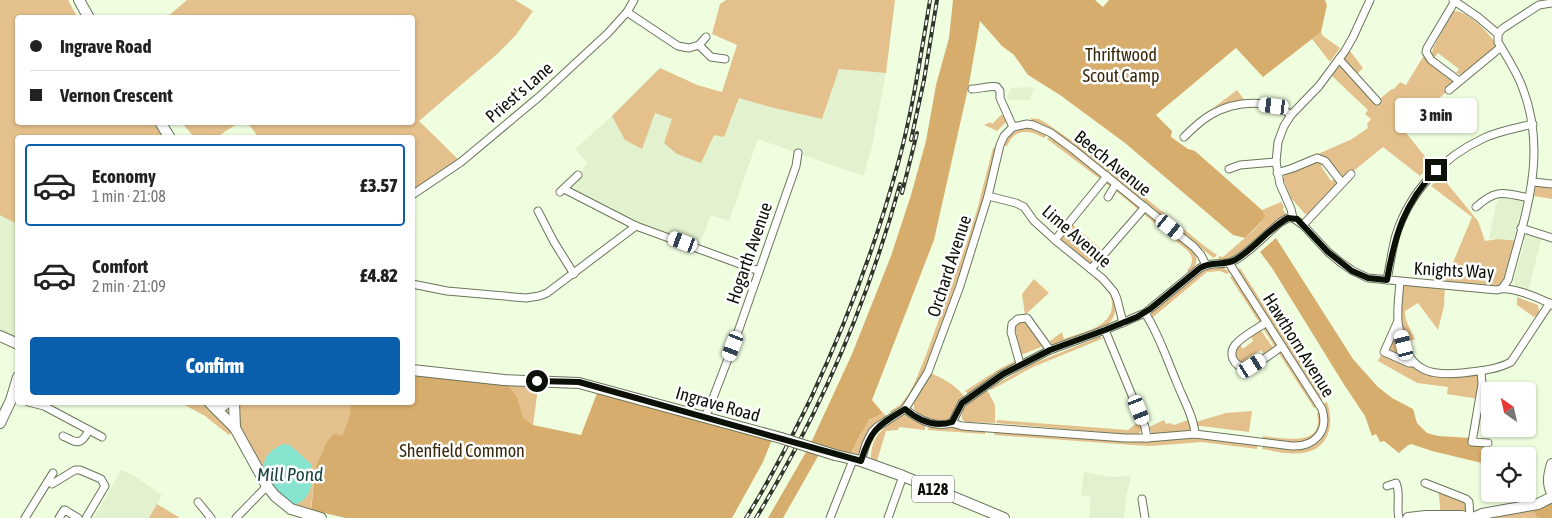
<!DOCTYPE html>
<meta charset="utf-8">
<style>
:root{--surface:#fff;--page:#f6f6f6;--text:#222;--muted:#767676;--line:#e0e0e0;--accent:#0a5fad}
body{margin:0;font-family:"Asap Condensed",sans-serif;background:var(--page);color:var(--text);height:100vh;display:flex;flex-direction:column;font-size:19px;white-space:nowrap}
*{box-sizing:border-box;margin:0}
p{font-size:16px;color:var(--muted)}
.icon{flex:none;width:28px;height:28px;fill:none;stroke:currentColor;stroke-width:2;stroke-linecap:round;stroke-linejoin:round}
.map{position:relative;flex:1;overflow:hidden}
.drawer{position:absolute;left:15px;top:135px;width:400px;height:270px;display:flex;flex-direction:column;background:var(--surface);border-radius:5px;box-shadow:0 1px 4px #0004}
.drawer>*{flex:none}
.guide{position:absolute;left:15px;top:15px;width:400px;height:110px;border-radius:5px;box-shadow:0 1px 4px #0004;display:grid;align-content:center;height:110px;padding:0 15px;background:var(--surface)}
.needle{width:32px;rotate:326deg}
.buttons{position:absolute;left:1481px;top:382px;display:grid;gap:10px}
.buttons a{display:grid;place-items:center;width:55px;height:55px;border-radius:5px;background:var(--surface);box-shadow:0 1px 4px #0004;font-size:25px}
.end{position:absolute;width:22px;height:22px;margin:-11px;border:6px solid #0c1107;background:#fff;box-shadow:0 0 0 2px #fff}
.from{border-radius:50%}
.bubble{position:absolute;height:35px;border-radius:5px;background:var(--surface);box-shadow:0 1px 4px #0004;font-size:16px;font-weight:800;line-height:35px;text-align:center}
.car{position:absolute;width:15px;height:30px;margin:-15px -8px;border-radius:6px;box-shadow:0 0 4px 1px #0007;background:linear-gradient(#fff 24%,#345 0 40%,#fff 0 76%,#345 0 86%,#fff 0)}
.guide b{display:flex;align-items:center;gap:18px;height:48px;font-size:19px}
.guide b+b{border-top:1px solid var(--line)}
.guide i{width:12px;height:12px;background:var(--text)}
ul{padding:9px 0 0;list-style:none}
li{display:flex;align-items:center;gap:15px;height:82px;margin:0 10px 8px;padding:0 5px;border:2px solid transparent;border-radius:5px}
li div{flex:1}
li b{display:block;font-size:19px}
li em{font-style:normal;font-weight:800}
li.on{border-color:var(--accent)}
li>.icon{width:45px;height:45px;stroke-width:1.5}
.action{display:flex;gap:10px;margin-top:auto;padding:10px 15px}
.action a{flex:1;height:58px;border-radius:5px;background:var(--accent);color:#fff;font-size:20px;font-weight:800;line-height:58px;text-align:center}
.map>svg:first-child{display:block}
.built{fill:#e2f2ce}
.green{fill:#e4c08c}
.forest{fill:#d7ad6d}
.water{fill:#87e4cf}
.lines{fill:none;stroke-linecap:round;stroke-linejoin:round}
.street-casing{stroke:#6a755b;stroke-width:9}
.secondary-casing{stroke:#6a755b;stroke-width:12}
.primary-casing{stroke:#6a755b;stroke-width:12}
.street{stroke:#fff;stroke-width:7}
.secondary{stroke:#fff;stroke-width:10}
.primary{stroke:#fff;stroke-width:10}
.rail-casing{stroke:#303629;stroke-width:4}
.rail{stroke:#fff;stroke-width:2;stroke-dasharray:5.5;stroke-linecap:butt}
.primary-bridge-casing{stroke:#6a755b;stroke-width:12;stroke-linecap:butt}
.primary-bridge{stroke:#fff;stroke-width:10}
.route{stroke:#0c1107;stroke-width:6}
.labels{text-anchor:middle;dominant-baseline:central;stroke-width:5;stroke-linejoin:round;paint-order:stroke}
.shield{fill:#fff;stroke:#555851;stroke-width:1}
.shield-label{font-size:16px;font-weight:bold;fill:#0c1107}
.park-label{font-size:18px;fill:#39270a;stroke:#fff}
.street-label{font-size:18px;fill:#0c1107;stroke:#fff}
.water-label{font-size:19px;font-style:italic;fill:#19433b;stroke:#fff}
</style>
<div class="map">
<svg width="1552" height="518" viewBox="0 0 1552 518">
<rect width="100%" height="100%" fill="#f0fee0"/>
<g class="built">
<path d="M0,0H68L77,17L18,18V122L153,123L18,138L17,339L0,331Z"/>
<path d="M660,68L697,85L770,107L822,119L839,69L886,73L871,151L863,176L758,139L729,221L711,215L698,248L644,228L564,189L578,175L587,163L575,149L612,116Z"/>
<path d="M1028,87L1034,89L1030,100H1008L1007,96L1011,88Z"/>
<path d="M1501,195L1521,198L1523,202L1517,227L1529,234L1539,236L1541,240L1529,288L1524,290L1517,288L1514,284V279L1525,240L1489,239L1496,204Z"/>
<path d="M121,470L133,475L162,495L157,504L180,518H94Z"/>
<path d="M1084,472L1110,477L1131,476L1126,497L1124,518H1089L1091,497L1081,495Z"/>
</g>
<g class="green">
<path d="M0,0H68L77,17L18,18V122L153,123L164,137L18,138L17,222L15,223L0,215Z"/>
<path d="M187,0H515L533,11L516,35L496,55L419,121L459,160L413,190L412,138L258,137L248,123L412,122V18H166Z"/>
<path d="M726,0H895L886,73L839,69L822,119L770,107L739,98L724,137L714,135L701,163L677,154L664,143L672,119L655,113L642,149L625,140L612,116L660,68L697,85L722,92L737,45L712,34L720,4Z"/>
<path d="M1455,11C1469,12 1489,33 1496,44L1493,50L1462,75L1456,73L1459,69L1438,53L1435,57L1432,53L1433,48L1452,13Z"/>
<path d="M1321,32L1323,36L1340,48L1330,62L1312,39Z"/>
<path d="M1345,51H1350L1363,68L1354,77L1377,101L1392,89H1394L1400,82L1406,85L1426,52L1459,81L1403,129L1431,164L1420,176L1383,147L1345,178H1342L1319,156L1318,154L1352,139L1368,128L1367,124L1371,119L1365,114L1368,110L1329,73Z"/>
<path d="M1237,90L1245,101L1213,110L1212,109Z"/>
<path d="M1001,115L1005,116L1008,120L997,131L984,125L990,122L992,124Z"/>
<path d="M1030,118L1039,119L1046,123L1094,156L1207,248L1217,255L1214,258L1211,256L1076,147L1045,127L1033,122Z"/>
<path d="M182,123H238L217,137H194Z"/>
<path d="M1028,127L1034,128L1047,135L1044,138C1029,129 1015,128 1007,146H1003C1008,134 1015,130 1028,127Z"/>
<path d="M1050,136L1193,249C1199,258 1197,266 1189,273L1187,270C1193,265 1194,258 1188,251L1116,191L1047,139Z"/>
<path d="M993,148H996C983,205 965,260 945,315C932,349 923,392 892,414L890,411L900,405L908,395L915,382L926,355L967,242L977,210Z"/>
<path d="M1316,160L1324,163L1321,166L1331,181L1335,179L1337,183V186L1309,214H1305L1291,198L1283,178L1287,172Z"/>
<path d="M1441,176L1478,221L1485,241L1498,239L1519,241L1503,287L1445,284L1444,306L1438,330L1418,303L1405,311C1405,322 1410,328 1415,339L1404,344L1407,352L1427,371H1481L1479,399L1447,394L1448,387L1417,383L1378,361L1397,323L1400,282L1444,284L1472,217L1431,186Z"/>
<path d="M1536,183L1552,184V199L1534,196Z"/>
<path d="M1281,202L1284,207L1283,210L1286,214L1285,215L1233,257L1226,260L1218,259L1219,256L1223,257L1254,230L1266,217L1262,210Z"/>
<path d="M1072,224L1103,251L1091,266L1058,241Z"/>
<path d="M1215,266L1222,267L1230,272L1227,274L1220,271L1207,272L1152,318V313L1155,308L1204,270Z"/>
<path d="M1240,268L1324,399L1320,400L1237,270Z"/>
<path d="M1233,275L1317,406L1314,408L1230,277Z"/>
<path d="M1096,276C1109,287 1126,311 1106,326C1096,333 1067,341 1054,346L1052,345L1050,341L1062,332L1064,339C1081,332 1111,328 1112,306C1113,293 1104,286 1094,278Z"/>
<path d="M1034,279L1049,293L1025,315L1022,294Z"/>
<path d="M1517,297L1538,305L1539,312L1536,316L1534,317L1517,305Z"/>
<path d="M1023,319L1046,345L1021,355L1015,327V324Z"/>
<path d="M1260,329L1274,349L1265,355L1261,350L1248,358L1251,363L1248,364L1240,363L1236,357L1235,350L1240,344L1243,349L1253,341L1251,336Z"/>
<path d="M1099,337L1104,338L1033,367L991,390L990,388L1032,364Z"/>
<path d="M1017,360L1015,365L968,394L965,391L1001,368Z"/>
<path d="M930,373C941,377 959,387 965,398L953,419L948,421L929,420L921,416L914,409V403Z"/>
<path d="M504,380L539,381L533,425L523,417L517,396Z"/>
<path d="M987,390L995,405V423L965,422L962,419C960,404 976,398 987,390Z"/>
<path d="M1327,402C1335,424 1329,450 1302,453C1289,455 1275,451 1262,449L1263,446C1284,449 1316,458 1326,431C1329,422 1327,412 1322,404Z"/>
<path d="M181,403H351L349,418L342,437L334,433L327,441L316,465L310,515L291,509L232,432L229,435L205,416Z"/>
<path d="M1252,411L1249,432L1201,426H1197L1196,422L1226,413Z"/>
<path d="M1320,412C1323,427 1315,441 1299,444C1290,445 1273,441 1263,440V436C1283,438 1325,448 1317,413Z"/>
<path d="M883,413L887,416C880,420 872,424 868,432C864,439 864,448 858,454L852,453C860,433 862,421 883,413Z"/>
<path d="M903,414H908L919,423L925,425V430L899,427L898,430L886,431L877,461L871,458C871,435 885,426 903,414Z"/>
<path d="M1137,415C1142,422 1145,431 1136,435L996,423L997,420L1128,430L1137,423Z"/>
<path d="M1164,420L1166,424L1170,423L1174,425L1188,420L1192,430L1190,432L1152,434L1149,427Z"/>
<path d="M929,426L985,430V434L928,430Z"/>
<path d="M995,431L1145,442L1197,438L1257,445V449L1202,442L1150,446L1132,445L994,435Z"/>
<path d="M1438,487L1466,499L1470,518L1441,516Z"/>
<path d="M157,504L180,518H149Z"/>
<path d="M1531,505L1537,518H1473Z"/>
</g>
<g class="forest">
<path d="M953,0H1095L1103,7L1109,0H1325L1327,5L1321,32L1263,77L1236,48L1156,115L1172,131L1171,137L1188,149L1195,151L1262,210L1266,217L1245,238L1233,235L1125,143L1060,95L1028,75L1014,55L1002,46L980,21L969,84L934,240L872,400L883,413L869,420L859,436L848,461L821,451L783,518H768L809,447L852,354L891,256L911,195L926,141L936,85L949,38Z"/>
<path d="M1276,238L1353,359L1377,386L1392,398L1413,409L1417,423L1427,433L1438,436L1471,438L1488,443L1486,453L1502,456H1490V465L1432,451L1411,444L1407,446L1399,453L1384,441L1380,442L1376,434L1372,436L1365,416L1343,383L1272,268L1260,252Z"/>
<path d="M413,370L504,380L517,396L523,417L533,425L581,435L599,388L773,437L763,462L732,518H346L311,510L316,465L327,441L334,433L342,436L349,418L351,403L412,402Z"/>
<path d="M1552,497V518H1537L1531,505Z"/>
</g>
<path class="water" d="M283,444L290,445L311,464C314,480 312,501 293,505C272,489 245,461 283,444Z"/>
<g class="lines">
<g class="street-casing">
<g id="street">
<path d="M1370,0L1353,37L1345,51L1319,86L1291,115L1284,126L1278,142L1276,162L1280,184L1291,209L1293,218L1303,225L1328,252L1340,262L1353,271L1368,278L1497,290C1509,285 1540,298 1552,305"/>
<path d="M1453,0L1478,17L1498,34"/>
<path d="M1455,1L1427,48L1426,52L1431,60L1459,81"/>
<path d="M627,12L678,46L689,48L699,45L711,57L725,59"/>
<path d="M1498,34V42C1507,57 1517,72 1523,89C1548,155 1525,215 1508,280L1503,287"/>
<path d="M1498,34L1502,29L1539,5L1552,3"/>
<path d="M699,45L706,37"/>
<path d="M1339,59L1377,101"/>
<path d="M1449,90L1501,47"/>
<path d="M1013,127L1027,124L1033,125L1051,133L1074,150L1194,247L1201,255L1206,265"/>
<path d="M1184,137C1193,128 1201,120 1212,114C1235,101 1270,98 1291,115"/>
<path d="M1229,169L1240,165L1276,162"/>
<path d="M1277,173L1293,168L1317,158L1325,161L1342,183"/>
<path d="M1533,182L1552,184"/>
<path d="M564,189L636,226L759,271"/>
<path d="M560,192L578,175"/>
<path d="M412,195L461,162L540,96L608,33L627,12L634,0"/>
<path d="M988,196L1016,203L1024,207L1034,221L1055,240L1103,279L1114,292L1117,299L1123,323"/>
<path d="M1108,197L1116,184"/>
<path d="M1476,207C1497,188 1504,193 1529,198"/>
<path d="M538,211L554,242L574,274"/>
<path d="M1303,225L1351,174"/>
<path d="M1521,228L1552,238"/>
<path d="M1055,240L1107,176"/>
<path d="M1091,269L1145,207"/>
<path d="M1387,280C1390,265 1392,249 1396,235C1410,191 1443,157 1484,138C1499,131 1517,128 1533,124"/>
<path d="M1400,282C1399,295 1397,308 1398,321C1398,327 1401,333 1402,339C1411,372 1432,376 1462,373C1479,371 1496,370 1511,362L1550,303"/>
<path d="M412,284L447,291L526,298L539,296L547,293L636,226"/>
<path d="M1145,313C1159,334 1167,360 1177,383C1183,399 1194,417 1195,434"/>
<path d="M1267,322C1258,328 1241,337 1235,345C1232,349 1231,354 1233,359C1242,379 1271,354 1282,346"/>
<path d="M1397,323L1384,352L1409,363H1413"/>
<path d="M1105,330L1145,427L1147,438"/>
<path d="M1020,364L1011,332L1012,324L1018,319L1027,318L1050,350"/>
<path d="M1481,371L1482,384L1472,442L1488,443"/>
<path d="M28,402L44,406L102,437"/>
<path d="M905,409C919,420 934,428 952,423L962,403L1003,374L1050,350L1105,330L1145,313L1200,268C1212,261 1220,266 1231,262C1245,257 1268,232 1281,222L1288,218H1293"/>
<path d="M704,417L708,411L733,346L796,166L798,153"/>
<path d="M952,423L962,426L1125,438H1147L1195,434L1292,446C1315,447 1329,431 1322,409L1229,263"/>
<path d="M63,436C77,443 81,446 89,430"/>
<path d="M861,461L866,444L872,432L877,427L905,409L928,372L960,286L988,196L1000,145L1004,136L1013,127L1000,98V91L997,87C992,85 980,89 972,89"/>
<path d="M1425,483L1466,499L1469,502L1470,518"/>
<path d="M52,484L75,470H80L101,479L105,486L86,518"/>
<path d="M1387,486L1396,483C1401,493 1396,507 1399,518"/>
<path d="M1142,499L1145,518"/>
<path d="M198,502L211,518"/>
<path d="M25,518L53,473"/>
<path d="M59,518L64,510H65L78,518"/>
<path d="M236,518L267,486"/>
<path d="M830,518L853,460"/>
<path d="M888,518L903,476"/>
</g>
</g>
<g class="secondary-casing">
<g id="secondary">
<path d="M79,0L89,18"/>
<path d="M160,122L170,138"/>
<path d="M209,402L235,428"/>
<path d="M234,402L235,428L267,486L275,496L291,509L321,518"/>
<path d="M217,410L228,402"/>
<path d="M0,423L11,400L18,377"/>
<path d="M1552,464C1549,474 1547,483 1552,493"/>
</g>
</g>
<g class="primary-casing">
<g id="primary">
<path d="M0,336L18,344"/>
<path d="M412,370L504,380L579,383L781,438"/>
<path d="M835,455L861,461L903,476L1004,518"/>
<path d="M1408,518L1426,516H1462L1467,518"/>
<path d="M1473,518L1482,514L1538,504L1552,497"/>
</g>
</g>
<use href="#street" class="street"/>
<use href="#secondary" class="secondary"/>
<use href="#primary" class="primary"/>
<g class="rail-casing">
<g id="rail">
<path d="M911,140L924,80L937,0"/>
<path d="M902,193L917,133"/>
<path d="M746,518C770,480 791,439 811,398C847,321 877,242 899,160C913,108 921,54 930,0"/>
<path d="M756,518C819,415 868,301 900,184"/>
</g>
</g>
<use href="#rail" class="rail"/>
<g class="primary-bridge-casing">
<path id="primary-bridge" d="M781,438L835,455"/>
</g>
<use href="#primary-bridge" class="primary-bridge"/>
</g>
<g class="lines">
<path class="route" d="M537,381L579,382L861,461C871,429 877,426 905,409C919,421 934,428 952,422L962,403L1003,374L1050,350L1105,330L1137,317L1150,309L1200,268C1212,261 1224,266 1235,260C1254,249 1268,229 1288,218L1297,219L1328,252L1352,271L1368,278L1387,280C1395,234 1404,204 1436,170"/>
</g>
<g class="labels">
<rect class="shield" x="912" y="475.5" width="42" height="27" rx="4"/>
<g class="shield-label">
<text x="933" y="489">A128</text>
</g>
<g class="park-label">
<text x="1121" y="54">Thriftwood<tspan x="1121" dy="21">Scout Camp</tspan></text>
<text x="462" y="450">Shenfield Common</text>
</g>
<g class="street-label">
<text transform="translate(519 92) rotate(-41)">Priest's Lane</text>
<text transform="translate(1113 163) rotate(39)">Beech Avenue</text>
<text transform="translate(1077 236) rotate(41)">Lime Avenue</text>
<text transform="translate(749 253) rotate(-71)">Hogarth Avenue</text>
<text transform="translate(949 266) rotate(-72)">Orchard Avenue</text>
<text transform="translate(1454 270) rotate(3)">Knights Way</text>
<text transform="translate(1299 345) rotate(58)">Hawthorn Avenue</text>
<text transform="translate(718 404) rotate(16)">Ingrave Road</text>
</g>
<g class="water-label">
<text x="290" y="474">Mill Pond</text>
</g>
</g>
</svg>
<div class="buttons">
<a><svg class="needle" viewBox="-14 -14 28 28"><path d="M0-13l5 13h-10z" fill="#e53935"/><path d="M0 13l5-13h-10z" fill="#767676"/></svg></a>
<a><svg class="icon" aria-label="locate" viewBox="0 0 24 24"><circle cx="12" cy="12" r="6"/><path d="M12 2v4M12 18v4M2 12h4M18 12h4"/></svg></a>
</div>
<i class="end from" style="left:537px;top:381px"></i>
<i class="end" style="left:1436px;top:170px"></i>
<div class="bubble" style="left:1395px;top:98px;width:82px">3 min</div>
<i class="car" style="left:1274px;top:106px;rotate:277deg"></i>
<i class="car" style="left:1170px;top:227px;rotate:129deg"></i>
<i class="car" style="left:683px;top:242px;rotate:291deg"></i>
<i class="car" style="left:1404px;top:345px;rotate:346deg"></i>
<i class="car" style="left:733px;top:346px;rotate:201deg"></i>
<i class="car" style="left:1252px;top:366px;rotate:58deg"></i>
<i class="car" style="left:1139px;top:410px;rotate:158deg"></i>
<div class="guide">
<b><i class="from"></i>Ingrave Road</b>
<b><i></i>Vernon Crescent</b>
</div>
<section class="drawer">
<ul>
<li class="on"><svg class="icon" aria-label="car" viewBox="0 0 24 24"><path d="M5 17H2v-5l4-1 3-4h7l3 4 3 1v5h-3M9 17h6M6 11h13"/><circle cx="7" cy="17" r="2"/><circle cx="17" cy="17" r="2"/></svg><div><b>Economy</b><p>1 min · 21:08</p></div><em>£3.57</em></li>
<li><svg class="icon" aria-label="car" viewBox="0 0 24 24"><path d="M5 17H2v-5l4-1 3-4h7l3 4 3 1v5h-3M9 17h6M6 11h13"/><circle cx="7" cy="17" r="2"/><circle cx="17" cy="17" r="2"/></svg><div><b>Comfort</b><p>2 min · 21:09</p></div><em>£4.82</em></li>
</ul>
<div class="action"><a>Confirm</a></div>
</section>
</div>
